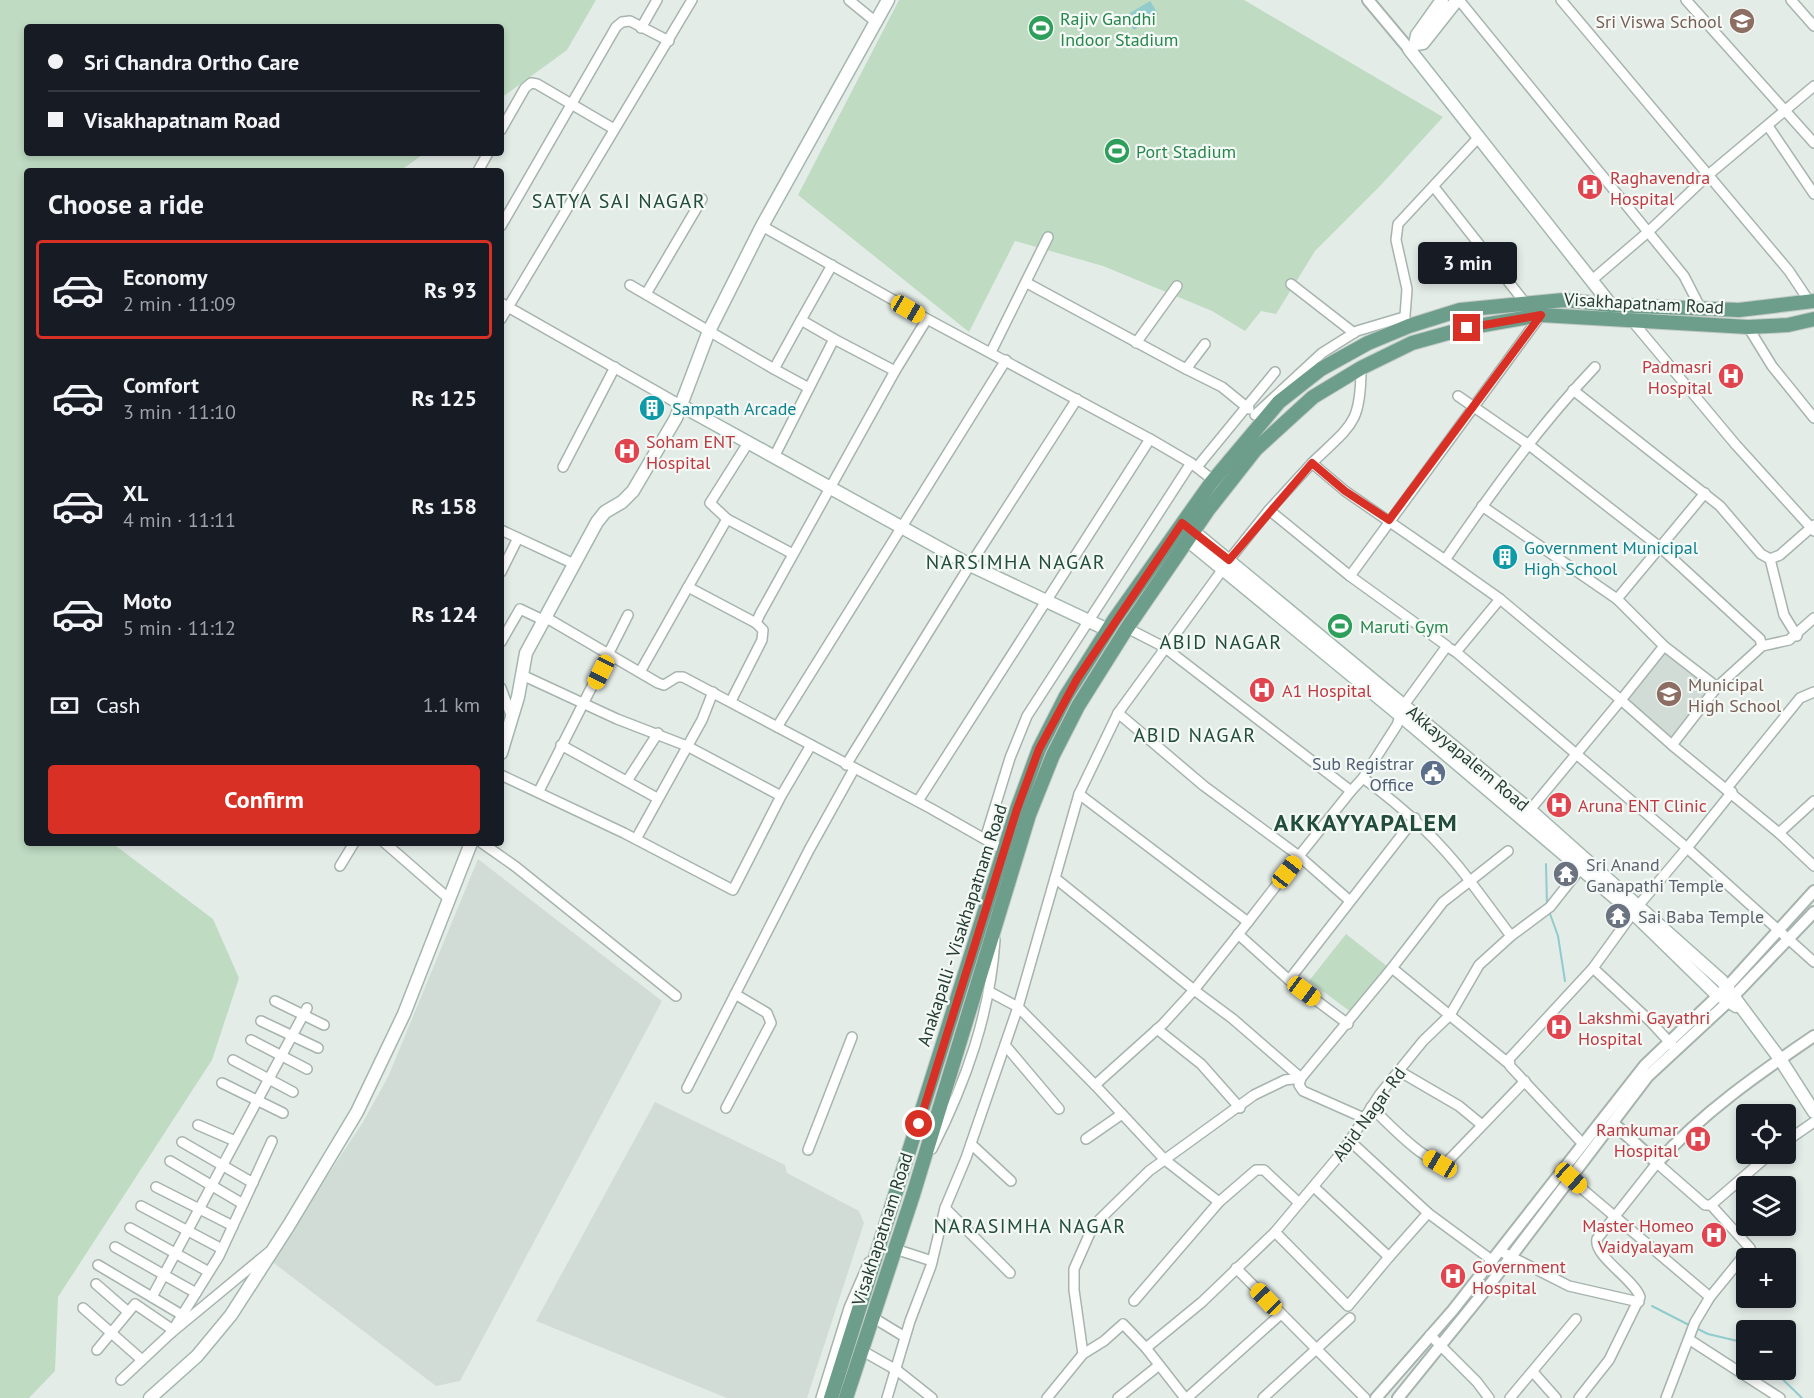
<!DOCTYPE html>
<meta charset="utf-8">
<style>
:root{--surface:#171b24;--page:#20242c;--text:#f1f3f6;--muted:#9ea1a6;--line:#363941;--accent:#d93025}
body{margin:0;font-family:"PT Sans",sans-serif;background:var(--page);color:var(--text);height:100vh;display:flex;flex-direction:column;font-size:22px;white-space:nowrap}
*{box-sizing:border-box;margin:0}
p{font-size:20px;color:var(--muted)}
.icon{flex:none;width:33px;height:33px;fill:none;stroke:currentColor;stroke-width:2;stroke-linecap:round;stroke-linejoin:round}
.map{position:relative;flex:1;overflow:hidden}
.details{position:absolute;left:24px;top:168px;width:480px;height:678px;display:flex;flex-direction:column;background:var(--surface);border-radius:6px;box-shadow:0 3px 9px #0003}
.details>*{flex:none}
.top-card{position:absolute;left:24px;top:24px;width:480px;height:132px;border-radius:6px;box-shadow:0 3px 9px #0003;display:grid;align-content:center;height:132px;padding:0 24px;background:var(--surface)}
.tools{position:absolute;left:1736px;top:1104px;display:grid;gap:12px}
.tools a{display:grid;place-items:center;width:60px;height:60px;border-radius:6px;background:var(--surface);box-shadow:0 3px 9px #0003;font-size:30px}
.end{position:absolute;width:27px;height:27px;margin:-14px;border:8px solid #d93025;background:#fff;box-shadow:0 0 0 3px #fff}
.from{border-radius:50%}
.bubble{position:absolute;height:42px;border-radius:6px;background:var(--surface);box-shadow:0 3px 9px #0003;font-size:20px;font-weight:600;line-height:42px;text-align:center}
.car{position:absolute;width:18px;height:36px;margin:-18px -9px;border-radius:8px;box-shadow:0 0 4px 2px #0007;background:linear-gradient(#f5c518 24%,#345 0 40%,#f5c518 0 76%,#345 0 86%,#f5c518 0)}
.top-card b{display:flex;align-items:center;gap:21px;height:57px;font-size:22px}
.top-card b+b{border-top:2px solid var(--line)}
.top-card i{width:15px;height:15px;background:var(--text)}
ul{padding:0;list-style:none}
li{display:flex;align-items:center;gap:18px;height:99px;margin:0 12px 9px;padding:0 12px;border:3px solid transparent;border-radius:6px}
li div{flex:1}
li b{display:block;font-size:22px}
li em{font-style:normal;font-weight:600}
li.current{border-color:var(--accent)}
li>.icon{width:54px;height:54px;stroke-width:1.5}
h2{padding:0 24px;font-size:27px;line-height:72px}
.pay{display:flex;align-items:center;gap:15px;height:66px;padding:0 24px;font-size:22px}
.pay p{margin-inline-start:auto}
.cta{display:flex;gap:12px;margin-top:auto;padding:12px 24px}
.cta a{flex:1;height:69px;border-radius:6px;background:var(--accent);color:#fff;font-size:24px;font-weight:600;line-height:69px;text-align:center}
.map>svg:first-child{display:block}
.built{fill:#d2dcd6}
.green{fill:#bfdcc3}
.water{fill:#91cbcc}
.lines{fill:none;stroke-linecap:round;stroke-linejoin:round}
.stream{stroke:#91cbcc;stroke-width:2}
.minor-casing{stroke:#a7b4ae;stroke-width:12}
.tertiary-casing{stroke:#a7b4ae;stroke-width:14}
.secondary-casing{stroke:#a3b7ae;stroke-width:15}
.primary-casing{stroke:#c2c9c6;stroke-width:16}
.minor{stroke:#fff;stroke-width:9}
.tertiary{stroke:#fff;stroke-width:10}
.secondary{stroke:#fff;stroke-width:12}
.primary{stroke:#6c9e8b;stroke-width:14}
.route{stroke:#d93025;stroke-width:8}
.labels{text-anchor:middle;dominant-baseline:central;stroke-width:4.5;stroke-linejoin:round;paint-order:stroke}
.leisure-label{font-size:18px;fill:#27864d;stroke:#f4f9f6;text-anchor:start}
.education-label{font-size:18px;fill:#785e54;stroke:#f4f9f6;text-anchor:end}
.health-label{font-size:18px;fill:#be3a42;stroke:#f4f9f6;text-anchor:start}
.street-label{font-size:18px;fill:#253d33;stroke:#f4f9f6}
.culture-label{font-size:18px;fill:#0d838f;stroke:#f4f9f6;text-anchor:start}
.service-label{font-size:18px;fill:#4e5e75;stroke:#f4f9f6;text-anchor:end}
.worship-label{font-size:18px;fill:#5b616d;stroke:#f4f9f6;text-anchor:start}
.neighbourhood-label{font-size:20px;letter-spacing:1.5px;fill:#224d3d;stroke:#f4f9f6}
.district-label{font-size:24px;font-weight:bold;letter-spacing:1.5px;fill:#224d3d;stroke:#f4f9f6}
</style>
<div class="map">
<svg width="1814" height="1398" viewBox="0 0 1814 1398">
<rect width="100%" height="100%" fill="#e4ece8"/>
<g class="built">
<path d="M1665,649L1713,687L1672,741L1625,700Z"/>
<path d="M478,859L662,1001L460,1381L436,1386L271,1261L363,1122L388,1077Z"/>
<path d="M655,1102L785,1165L787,1173L859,1211L864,1223L807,1398H727L536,1321Z"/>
</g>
<g class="green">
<path d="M0,0H596L567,50L501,98V27H27V153H425L400,171H27V843H112L213,919L239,978L212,1060L58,1297L55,1371L29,1398H0Z"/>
<path d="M899,0H1244L1443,117L1381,185L1315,251L1276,314L1261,311L1245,331L1212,311L1103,266L1015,241L969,332L798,195Z"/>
<path d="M1346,934L1388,967L1351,1012L1309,981Z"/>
</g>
<path class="water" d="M1150,1L1158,14L1134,30L1125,16Z"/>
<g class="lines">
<g class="stream">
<path d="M1546,864L1547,906"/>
<path d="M1549,911L1558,936L1565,981"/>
<path d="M1652,1306L1689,1325"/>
<path d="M1694,1327L1708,1334L1746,1343"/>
<path d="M1773,1370L1802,1398"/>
</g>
<g class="minor-casing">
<g id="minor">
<path d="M849,0L877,23"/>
<path d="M1459,0L1684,276L1700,307"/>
<path d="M1561,0L1789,271L1809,301"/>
<path d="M1686,0L1814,143"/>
<path d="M1791,0L1814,26"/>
<path d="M641,28L657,0"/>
<path d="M1768,126L1814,194"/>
<path d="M501,130L525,88L531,83L537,84L614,129"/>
<path d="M478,171L488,153"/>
<path d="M1434,187L1526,304"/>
<path d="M501,226L616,27L622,22L630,21L669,41"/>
<path d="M762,226L927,319L1150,439L1191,463L1213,480"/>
<path d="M832,265L801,320L834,339"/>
<path d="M1592,280L1648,232L1707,176L1814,86"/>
<path d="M1027,283L1186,369L1205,344"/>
<path d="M1291,284L1354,333"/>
<path d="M630,285L774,369"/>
<path d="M646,294L702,199"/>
<path d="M501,303L682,406"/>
<path d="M501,319L692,0"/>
<path d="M801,320L774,369L807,387"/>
<path d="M1633,322L1736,445L1814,531"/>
<path d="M1748,327L1772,366L1814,418"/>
<path d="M1404,329L1407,289L1396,240L1398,224L1477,139"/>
<path d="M1136,343L1177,286"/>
<path d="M991,352L1048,237"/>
<path d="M1186,369L1222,387L1249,409"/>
<path d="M1573,390L1720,506L1761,554L1770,559L1780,555L1814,525"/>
<path d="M1458,396L1529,445L1661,548L1760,639L1762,646"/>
<path d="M1255,415L1322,353L1357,331L1404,317"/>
<path d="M748,443L710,503L727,519L793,554"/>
<path d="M774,457L834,339L895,371"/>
<path d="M1312,463C1351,425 1361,425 1361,368"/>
<path d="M563,467L615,367"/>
<path d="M1197,467L1275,372"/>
<path d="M1482,506L1617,599"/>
<path d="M1269,510L1312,463L1345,491L1445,560"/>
<path d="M727,519L688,587L756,623"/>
<path d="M501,530L572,563"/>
<path d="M1770,559L1784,615L1797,636"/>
<path d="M1229,560L1269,510L1350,576"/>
<path d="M1223,569L1118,713L1204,786L1299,856L1351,791"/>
<path d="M501,572L518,538"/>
<path d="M1500,599L1445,560C1491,493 1539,426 1595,367"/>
<path d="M545,617L658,683L664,685L677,677H683L930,808L1004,850"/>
<path d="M1127,628L1164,647L1351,791L1363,778L1397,725L1404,705L1447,646L1350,576L1541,315"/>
<path d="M501,642L520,609L543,620"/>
<path d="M1664,646L1717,687"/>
<path d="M1451,649L1456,652L1500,599L1621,700L1530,810"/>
<path d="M1456,652L1687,848L1638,906L1593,968L1509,1059L1510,1066L1582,1143"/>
<path d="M640,672L688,587"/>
<path d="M522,675L617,719L687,746L781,796"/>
<path d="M501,688L512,718"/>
<path d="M731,701L762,640L763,630L756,623L760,614L895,371L927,319"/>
<path d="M1118,713L1079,794L1248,922L1299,856L1350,901"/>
<path d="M777,727L1006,360"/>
<path d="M561,745L657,798"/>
<path d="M1672,745L1621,700L1664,646L1617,599L1705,493"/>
<path d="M846,765L970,565L1077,399"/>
<path d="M501,775L624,833L733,890L781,796L811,745"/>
<path d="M1363,778C1405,809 1439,840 1470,881L1508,851"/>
<path d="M627,781L658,733"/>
<path d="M1727,788L1800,698L1814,692"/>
<path d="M539,791L628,615"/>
<path d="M1732,792L1687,848L1814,962"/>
<path d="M1079,794L1055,878L1194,990L1248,922"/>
<path d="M918,801L1150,439"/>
<path d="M1814,801L1779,833L1814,866"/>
<path d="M1779,833L1672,745L1717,687L1762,646L1789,640L1814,618"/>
<path d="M636,839L702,720L713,692"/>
<path d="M985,839L1010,758L1027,716L1191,463"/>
<path d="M385,843L448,898"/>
<path d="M482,843L516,867L676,996"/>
<path d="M340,866L354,843"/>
<path d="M1238,934L1289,980L1415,818"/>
<path d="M1392,968L1443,902L1470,881L1511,936"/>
<path d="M1593,968L1650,1021L1673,1046"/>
<path d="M1289,980L1348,1024"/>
<path d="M990,992L1018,1007L1095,1085"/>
<path d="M275,1001L324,1025"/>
<path d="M261,1021L318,1048"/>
<path d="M1157,1029L1201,1064L1240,1108"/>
<path d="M251,1040L307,1069"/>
<path d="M1005,1045L1059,1109"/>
<path d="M233,1060L293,1092"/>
<path d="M1399,1071L1459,1106L1482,1125"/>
<path d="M222,1083L283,1113"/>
<path d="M687,1088L809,850L854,769"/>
<path d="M1371,1107C1385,1120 1426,1165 1446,1163L1525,1081"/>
<path d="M726,1108L771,1023L767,1013L735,994"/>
<path d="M198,1125L235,1141"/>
<path d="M1086,1139L1122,1114"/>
<path d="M182,1142L253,1183"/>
<path d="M1785,1142L1814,1122"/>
<path d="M971,1144L1011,1181"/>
<path d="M932,1149C966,1082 990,1014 995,940"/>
<path d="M808,1150L852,1037"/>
<path d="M170,1161L243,1204"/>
<path d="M1561,1171L1710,1297L1695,1322L1666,1398"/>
<path d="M156,1187L233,1226"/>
<path d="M1315,1188L1389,1257L1428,1213L1350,1141"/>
<path d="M1219,1202L1165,1160L1095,1085L1163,1024L1194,990L1233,1019L1301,1078L1392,968L1508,1063"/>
<path d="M141,1206L222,1249"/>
<path d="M945,1208L1010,1273"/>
<path d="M1428,1213L1493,1261"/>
<path d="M130,1228L209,1272"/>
<path d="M1275,1232L1348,1306L1389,1257"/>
<path d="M115,1247L196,1293"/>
<path d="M895,1249L932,1261"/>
<path d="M1500,1251L1569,1286L1639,1302"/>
<path d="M98,1265L182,1315"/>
<path d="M1236,1268L1365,1398"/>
<path d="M96,1284L127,1311"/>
<path d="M152,1297L307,1008"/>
<path d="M1710,1297L1750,1248L1711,1205"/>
<path d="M1134,1301L1219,1202L1256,1170H1264L1298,1202"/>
<path d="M83,1308L142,1360"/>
<path d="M872,1317L905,1337"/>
<path d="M171,1333L219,1256L272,1141"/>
<path d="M1430,1335L1477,1382L1489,1398"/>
<path d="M1690,1340L1780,1398"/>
<path d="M1146,1348L1202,1302L1275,1232L1343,1151L1380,1094L1423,1041L1450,1015L1479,965L1511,936L1550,907L1580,869"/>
<path d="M97,1350L135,1304L173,1330"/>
<path d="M861,1350L898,1371L932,1398"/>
<path d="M1083,1354L1074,1290V1269L1093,1226L1149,1171L1254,1095L1285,1080L1301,1078L1299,1085L1303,1091L1364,1118"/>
<path d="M1533,1372L1556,1398"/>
<path d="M121,1380L171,1333L269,1252"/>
<path d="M821,1398L849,1308L869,1262"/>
<path d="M887,1398L910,1321L931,1266L945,1208L966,1158L1018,1007L1055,878"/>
<path d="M1047,1398L1083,1354L1104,1341L1123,1324L1146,1348L1185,1398"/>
<path d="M1118,1398L1158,1366"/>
<path d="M1187,1398L1281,1314"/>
<path d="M1263,1398L1350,1318"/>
<path d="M1510,1398L1576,1319"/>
<path d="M1579,1398L1609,1360L1640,1297C1634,1279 1593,1256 1597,1239L1657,1163L1705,1205H1711L1770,1154"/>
</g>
</g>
<g class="tertiary-casing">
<g id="tertiary">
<path d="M1368,0L1409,49L1415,44"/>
<path d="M1613,1123L1657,1163C1702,1113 1758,1074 1814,1036"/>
<path d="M1376,1398L1453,1310L1645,1065L1726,988L1814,891"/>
<path d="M1398,1398L1491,1283L1648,1076L1729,1001L1814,912"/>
</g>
</g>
<g class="secondary-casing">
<g id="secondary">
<path d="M1442,0L1417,35L1415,44L1423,43L1457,0"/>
<path d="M1409,49L1611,305"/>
<path d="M682,406L970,565L1108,630"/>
<path d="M1187,526L1530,810L1722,981L1780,1059L1814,1112"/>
<path d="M1180,534L1401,716L1633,913L1714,992L1736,1006"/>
<path d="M501,753L518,697L526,653L597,522L605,512L622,502L633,491L676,418L709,331L762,226L888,0"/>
<path d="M150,1398L197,1356L231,1315L289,1225L357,1112L404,1014L471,843"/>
</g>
</g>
<g class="primary-casing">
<g id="primary">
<path d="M831,1398L1017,809L1039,749L1066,696L1114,620L1211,483L1279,402L1321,369L1368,343L1409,326L1460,310L1564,300L1611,305L1739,310L1814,301"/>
<path d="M846,1398L913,1195L1029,815L1053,755L1078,706L1127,628L1208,510L1256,449L1313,397L1361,368L1412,343L1466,328L1541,315L1748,327L1788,325L1814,319"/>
</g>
</g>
<use href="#minor" class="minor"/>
<use href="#tertiary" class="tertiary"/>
<use href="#secondary" class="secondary"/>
<use href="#primary" class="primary"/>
</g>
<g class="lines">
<path class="route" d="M919,1124L1017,809L1039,749L1077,679L1182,523L1229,560L1312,463L1345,491L1389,520L1541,315L1467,328"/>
</g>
<defs>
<g id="school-disc" transform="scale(1.35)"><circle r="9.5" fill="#8d6e63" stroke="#f4f9f6"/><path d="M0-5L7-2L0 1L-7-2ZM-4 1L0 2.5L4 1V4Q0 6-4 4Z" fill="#fff"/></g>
<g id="stadium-disc" transform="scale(1.35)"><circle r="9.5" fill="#2e9e5b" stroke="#f4f9f6"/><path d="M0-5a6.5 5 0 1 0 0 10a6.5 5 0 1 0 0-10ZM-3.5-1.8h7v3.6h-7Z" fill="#fff"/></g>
<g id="hospital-disc" transform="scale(1.35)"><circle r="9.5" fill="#e0444e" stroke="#f4f9f6"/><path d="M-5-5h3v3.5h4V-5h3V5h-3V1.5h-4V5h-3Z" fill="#fff"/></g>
<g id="building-disc" transform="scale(1.35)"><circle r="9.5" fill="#0f9aa8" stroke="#f4f9f6"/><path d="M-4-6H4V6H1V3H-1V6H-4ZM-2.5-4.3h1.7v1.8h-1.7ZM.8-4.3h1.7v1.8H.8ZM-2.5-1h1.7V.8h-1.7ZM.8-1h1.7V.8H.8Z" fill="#fff"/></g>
<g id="civic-disc" transform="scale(1.35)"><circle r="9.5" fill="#5c6f8a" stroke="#f4f9f6"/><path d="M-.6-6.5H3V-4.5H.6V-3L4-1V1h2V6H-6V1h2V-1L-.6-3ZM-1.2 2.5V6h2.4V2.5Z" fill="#fff"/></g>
<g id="temple-disc" transform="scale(1.35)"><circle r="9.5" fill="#6b7280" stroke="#f4f9f6"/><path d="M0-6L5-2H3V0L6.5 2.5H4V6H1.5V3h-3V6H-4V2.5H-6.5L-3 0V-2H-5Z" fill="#fff"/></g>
</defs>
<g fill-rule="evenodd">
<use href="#school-disc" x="1742" y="21"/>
<use href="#stadium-disc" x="1041" y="28"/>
<use href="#stadium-disc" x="1117" y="151"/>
<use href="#hospital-disc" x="1590" y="187"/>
<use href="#hospital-disc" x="1731" y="376"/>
<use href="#building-disc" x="652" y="408"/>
<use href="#hospital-disc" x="627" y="451"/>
<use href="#building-disc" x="1505" y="557"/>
<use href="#stadium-disc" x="1340" y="626"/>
<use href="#hospital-disc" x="1262" y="690"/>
<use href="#school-disc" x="1669" y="694"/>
<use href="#civic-disc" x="1433" y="773"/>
<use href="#hospital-disc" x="1559" y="805"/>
<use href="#temple-disc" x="1566" y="874"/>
<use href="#temple-disc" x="1618" y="916"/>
<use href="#hospital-disc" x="1559" y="1027"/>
<use href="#hospital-disc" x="1698" y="1139"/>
<use href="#hospital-disc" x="1714" y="1235"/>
<use href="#hospital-disc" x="1453" y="1276"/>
</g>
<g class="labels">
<g class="leisure-label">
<text x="1060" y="18">Rajiv Gandhi<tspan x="1060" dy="21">Indoor Stadium</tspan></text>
<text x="1136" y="151">Port Stadium</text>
<text x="1360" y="626">Maruti Gym</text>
</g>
<g class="education-label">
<text x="1722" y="21">Sri Viswa School</text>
<text x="1688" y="684" text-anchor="start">Municipal<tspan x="1688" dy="21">High School</tspan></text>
</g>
<g class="health-label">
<text x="1610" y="177">Raghavendra<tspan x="1610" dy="21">Hospital</tspan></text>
<text x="1712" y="366" text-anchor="end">Padmasri<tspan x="1712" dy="21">Hospital</tspan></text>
<text x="646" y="441">Soham ENT<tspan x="646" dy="21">Hospital</tspan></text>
<text x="1282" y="690">A1 Hospital</text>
<text x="1578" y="805">Aruna ENT Clinic</text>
<text x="1578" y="1017">Lakshmi Gayathri<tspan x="1578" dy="21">Hospital</tspan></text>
<text x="1678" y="1129" text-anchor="end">Ramkumar<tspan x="1678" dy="21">Hospital</tspan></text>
<text x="1694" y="1225" text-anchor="end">Master Homeo<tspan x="1694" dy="21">Vaidyalayam</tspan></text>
<text x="1472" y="1266">Government<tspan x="1472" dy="21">Hospital</tspan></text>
</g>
<g class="street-label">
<text transform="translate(1644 303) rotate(3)">Visakhapatnam Road</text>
<text transform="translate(1468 758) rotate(40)">Akkayyapalem Road</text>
<text transform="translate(962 925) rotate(-72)">Anakapalli - Visakhapatnam Road</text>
<text transform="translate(1369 1114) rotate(-54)">Abid Nagar Rd</text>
<text transform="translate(882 1229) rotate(-72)">Visakhapatnam Road</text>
</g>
<g class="culture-label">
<text x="672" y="408">Sampath Arcade</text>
<text x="1524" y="547">Government Municipal<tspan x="1524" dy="21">High School</tspan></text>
</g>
<g class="service-label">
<text x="1414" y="763">Sub Registrar<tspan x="1414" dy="21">Office</tspan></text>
</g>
<g class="worship-label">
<text x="1586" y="864">Sri Anand<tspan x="1586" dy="21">Ganapathi Temple</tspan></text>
<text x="1638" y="916">Sai Baba Temple</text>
</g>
<g class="neighbourhood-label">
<text x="619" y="201">SATYA SAI NAGAR</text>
<text x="1016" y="562">NARSIMHA NAGAR</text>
<text x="1221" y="642">ABID NAGAR</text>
<text x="1195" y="735">ABID NAGAR</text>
<text x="1030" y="1226">NARASIMHA NAGAR</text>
</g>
<g class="district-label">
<text x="1366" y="822">AKKAYYAPALEM</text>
</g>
</g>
</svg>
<div class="tools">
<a><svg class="icon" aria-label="locate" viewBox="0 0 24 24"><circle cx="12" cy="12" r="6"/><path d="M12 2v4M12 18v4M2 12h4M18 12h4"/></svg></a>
<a><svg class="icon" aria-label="layers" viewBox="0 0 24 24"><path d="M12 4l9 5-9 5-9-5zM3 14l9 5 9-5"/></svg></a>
<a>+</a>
<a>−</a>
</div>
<i class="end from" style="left:919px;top:1124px"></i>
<i class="end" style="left:1467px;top:328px"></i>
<div class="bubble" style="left:1418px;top:242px;width:99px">3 min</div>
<i class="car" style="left:908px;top:309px;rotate:120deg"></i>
<i class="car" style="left:601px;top:672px;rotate:207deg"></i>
<i class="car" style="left:1287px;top:872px;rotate:38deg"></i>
<i class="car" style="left:1304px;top:991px;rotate:127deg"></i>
<i class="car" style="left:1440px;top:1164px;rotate:300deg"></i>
<i class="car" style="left:1571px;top:1178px;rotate:132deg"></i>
<i class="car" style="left:1266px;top:1299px;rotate:316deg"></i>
<div class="top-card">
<b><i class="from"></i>Sri Chandra Ortho Care</b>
<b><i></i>Visakhapatnam Road</b>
</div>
<section class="details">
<h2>Choose a ride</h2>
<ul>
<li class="current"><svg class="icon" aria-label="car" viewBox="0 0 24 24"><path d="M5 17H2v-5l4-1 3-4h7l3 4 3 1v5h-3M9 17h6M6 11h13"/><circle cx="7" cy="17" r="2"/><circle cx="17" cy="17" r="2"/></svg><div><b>Economy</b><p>2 min · 11:09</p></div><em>Rs 93</em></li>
<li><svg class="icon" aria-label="car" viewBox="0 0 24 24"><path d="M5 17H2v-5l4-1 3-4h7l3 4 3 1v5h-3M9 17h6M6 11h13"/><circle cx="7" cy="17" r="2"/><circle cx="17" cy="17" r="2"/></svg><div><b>Comfort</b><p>3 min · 11:10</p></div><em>Rs 125</em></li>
<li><svg class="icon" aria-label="car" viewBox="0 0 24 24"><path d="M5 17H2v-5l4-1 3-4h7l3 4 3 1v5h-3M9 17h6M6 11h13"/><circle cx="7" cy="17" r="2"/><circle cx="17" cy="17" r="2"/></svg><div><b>XL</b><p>4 min · 11:11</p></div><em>Rs 158</em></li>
<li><svg class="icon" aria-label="car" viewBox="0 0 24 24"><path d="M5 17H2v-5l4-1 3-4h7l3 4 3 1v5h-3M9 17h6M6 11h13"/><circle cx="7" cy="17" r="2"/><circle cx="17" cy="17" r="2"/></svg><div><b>Moto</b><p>5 min · 11:12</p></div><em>Rs 124</em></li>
</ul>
<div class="pay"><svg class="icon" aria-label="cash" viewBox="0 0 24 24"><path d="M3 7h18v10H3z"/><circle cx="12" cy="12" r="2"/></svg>Cash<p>1.1 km</p></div>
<div class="cta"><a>Confirm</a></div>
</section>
</div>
